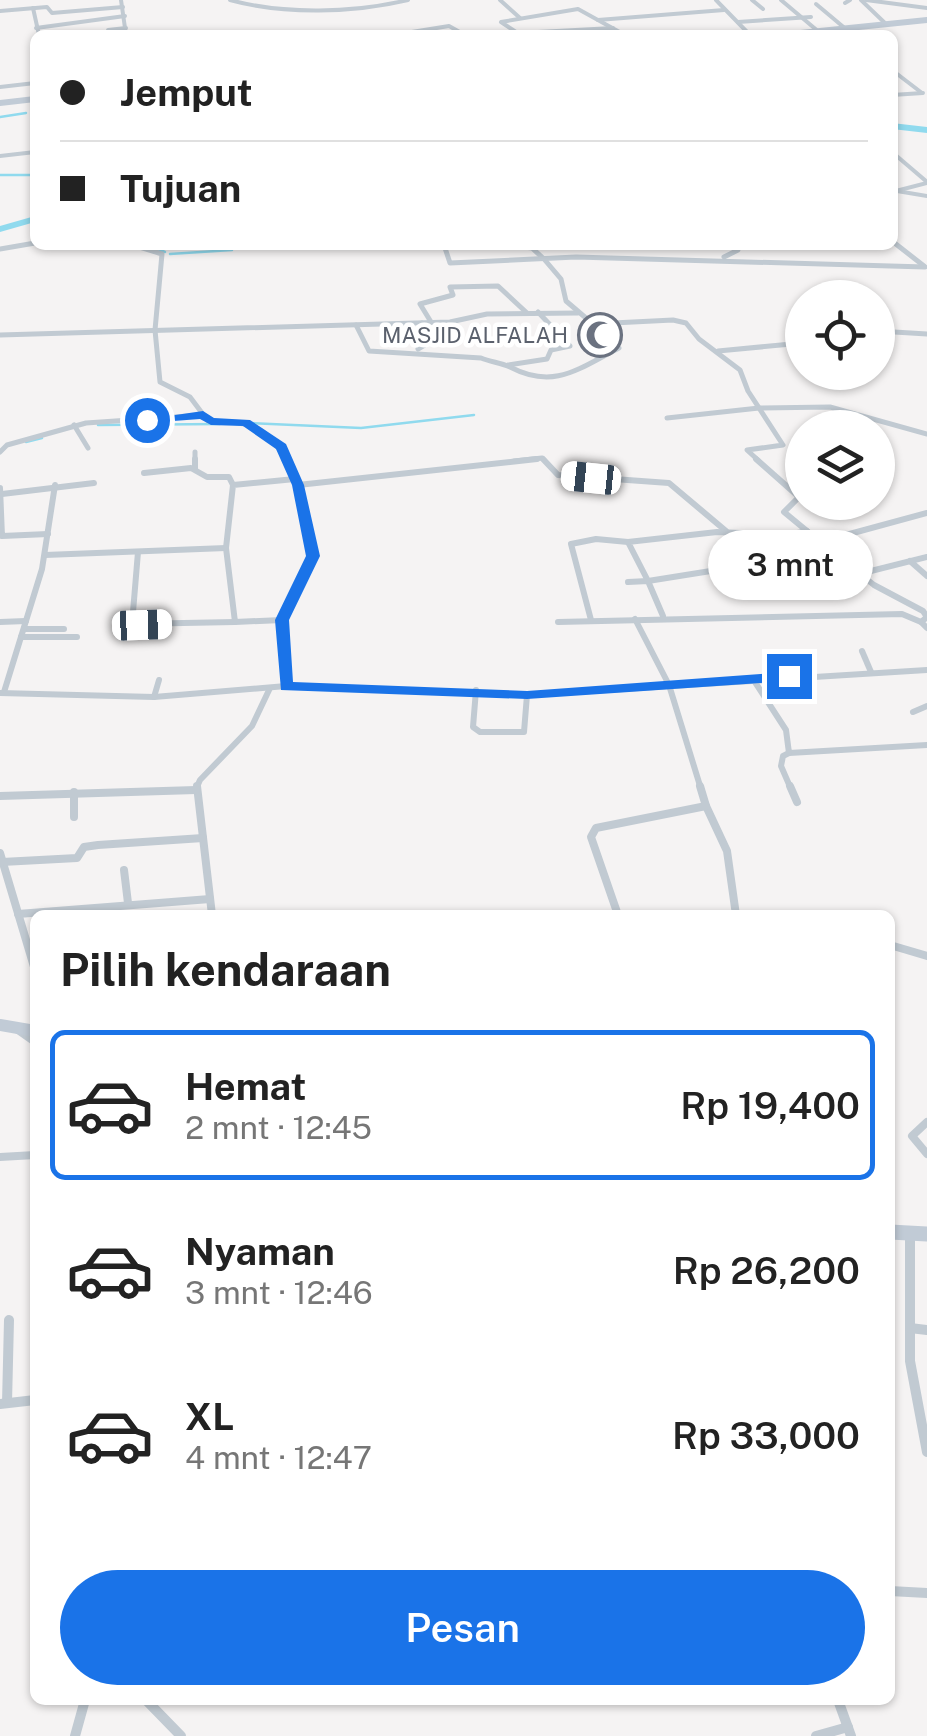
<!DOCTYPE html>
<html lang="id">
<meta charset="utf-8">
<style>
:root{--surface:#fff;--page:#f2f2f2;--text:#222;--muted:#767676;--line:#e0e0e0;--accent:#1a73e8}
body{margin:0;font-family:"Public Sans",sans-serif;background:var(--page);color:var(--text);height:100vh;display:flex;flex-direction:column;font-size:38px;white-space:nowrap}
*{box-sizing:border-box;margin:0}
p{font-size:32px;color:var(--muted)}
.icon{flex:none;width:55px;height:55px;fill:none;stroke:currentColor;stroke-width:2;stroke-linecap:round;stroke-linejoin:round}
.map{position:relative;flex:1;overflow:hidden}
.drawer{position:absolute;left:30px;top:910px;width:865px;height:795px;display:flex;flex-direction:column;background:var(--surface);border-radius:15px;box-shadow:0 2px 8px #0004}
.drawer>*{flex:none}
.hud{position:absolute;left:30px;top:30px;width:868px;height:220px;border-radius:15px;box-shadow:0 2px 8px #0004;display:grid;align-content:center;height:220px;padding:0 30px;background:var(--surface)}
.buttons{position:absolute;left:785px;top:280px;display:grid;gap:20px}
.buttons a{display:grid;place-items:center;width:110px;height:110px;border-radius:50%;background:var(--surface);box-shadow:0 2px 8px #0004;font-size:50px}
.end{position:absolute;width:45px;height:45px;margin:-22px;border:12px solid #1a73e8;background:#fff;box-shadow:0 0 0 5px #fff}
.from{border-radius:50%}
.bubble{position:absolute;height:70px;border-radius:35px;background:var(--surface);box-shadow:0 2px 8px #0004;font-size:32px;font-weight:600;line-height:70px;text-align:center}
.car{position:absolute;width:30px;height:60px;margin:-30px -15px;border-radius:12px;box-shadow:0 0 8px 2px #0007;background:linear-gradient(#fff 24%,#345 0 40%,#fff 0 76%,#345 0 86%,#fff 0)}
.hud b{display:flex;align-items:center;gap:35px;height:95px;font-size:38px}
.hud b+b{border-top:2px solid var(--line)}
.hud i{width:25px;height:25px;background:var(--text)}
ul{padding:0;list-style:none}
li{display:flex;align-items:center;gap:30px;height:150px;margin:0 20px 15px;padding:0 10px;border:5px solid transparent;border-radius:15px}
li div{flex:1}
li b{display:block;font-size:38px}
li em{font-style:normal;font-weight:600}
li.current{border-color:var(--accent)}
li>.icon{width:90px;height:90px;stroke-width:1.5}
h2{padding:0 30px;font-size:45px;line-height:120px}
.primary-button{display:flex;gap:20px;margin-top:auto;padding:20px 30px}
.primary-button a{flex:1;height:115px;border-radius:60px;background:var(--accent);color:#fff;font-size:40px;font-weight:600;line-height:115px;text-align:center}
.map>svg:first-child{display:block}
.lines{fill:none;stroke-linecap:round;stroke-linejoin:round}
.stream{stroke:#90daee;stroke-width:2.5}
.river{fill:#90daee;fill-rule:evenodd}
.street-far4{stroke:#c1cad2;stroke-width:4}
.street-far3{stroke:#c1cad2;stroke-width:5}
.street-far2{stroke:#c1cad2;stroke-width:6}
.street-far1{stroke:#c1cad2;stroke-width:8}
.street{stroke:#c1cad2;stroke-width:10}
.secondary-far2{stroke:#c1cbd6;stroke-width:6}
.secondary-far1{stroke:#c1cbd6;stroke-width:12}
.secondary{stroke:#c1cbd6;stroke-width:15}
.route{fill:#1a73e8}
.labels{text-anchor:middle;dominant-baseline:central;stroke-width:9;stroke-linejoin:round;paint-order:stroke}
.far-worship-label{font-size:22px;fill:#5b616d;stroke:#fff;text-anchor:end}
</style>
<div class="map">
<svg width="927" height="1736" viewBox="0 0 927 1736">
<rect width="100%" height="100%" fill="#f5f3f3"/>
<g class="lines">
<g class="stream">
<path d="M0,117L26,113"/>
<path d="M0,175H35"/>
<path d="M148,245L165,252"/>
<path d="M274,248L315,245"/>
<path d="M170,254L232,250"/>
<path d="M248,423L361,428L474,415"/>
<path d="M98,425L220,424"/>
<path d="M26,442L42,438"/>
</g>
<g class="river">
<path d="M892,123L927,127V133L892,129Z"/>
<path d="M35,216V222L0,232V226Z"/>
</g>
<g class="street-far4">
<path d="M121,0L126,35"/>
<path d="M230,0C285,15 353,13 408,0"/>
<path d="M500,0L520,18"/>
<path d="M716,0L750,35"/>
<path d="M752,0L763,9"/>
<path d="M781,0L819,32"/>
<path d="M861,0L886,24"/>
<path d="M866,0L927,8"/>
<path d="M845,3L850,0"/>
<path d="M816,4L853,35"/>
<path d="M33,8L39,35"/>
<path d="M0,11L47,7L52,13L123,7"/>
<path d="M598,20L724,10"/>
<path d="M738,22L811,17"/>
<path d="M36,28L125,16"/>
<path d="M108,30L126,28"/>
<path d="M516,32L501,22L578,9L625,35H647"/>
<path d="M519,33L613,28"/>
<path d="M393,35L449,26L465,35"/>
<path d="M495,35L515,32"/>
<path d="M892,70L922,93"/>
<path d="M0,87L35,83"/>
<path d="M892,95L923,93"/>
<path d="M892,152L927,182"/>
<path d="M0,156L35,152"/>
<path d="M897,191L927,196"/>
<path d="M892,192L927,183"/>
</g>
<g class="street-far3">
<path d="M892,241L924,266"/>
<path d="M133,245L162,254L155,330L160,382L190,397L208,421C248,423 266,422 286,461"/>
<path d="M444,245L450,263L576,257L925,267"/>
<path d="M510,245L532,248L544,259L561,279L566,301L593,324L673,320L686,323L699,339L740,370L748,391L783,445L747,450L759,461"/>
<path d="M444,246L483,245"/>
<path d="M0,249L35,243"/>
<path d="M724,257L738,250V245"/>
<path d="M431,322L420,304L453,295L450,287L498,286L527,313"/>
<path d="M356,325L369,351L481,358C491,362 502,363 510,367C554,390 578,369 619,348L602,326"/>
<path d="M878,331L927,334"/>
<path d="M0,335L450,322L487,314L578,313"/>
<path d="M418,349L428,343L422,323"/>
<path d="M718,351L802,343"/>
<path d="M508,365L547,359L551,350L570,346L538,312"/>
<path d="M140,405L147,420"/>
<path d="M667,418L759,408L830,407L927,434"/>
<path d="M74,425L88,448"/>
<path d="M0,452L7,445L86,423L203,415"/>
<path d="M195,452V461"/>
<path d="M514,461L542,458L545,461"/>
</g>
<g class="street-far2">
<path d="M195,459V469"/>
<path d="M284,459L298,485L313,556L282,620L286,686"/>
<path d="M543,459L558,475L669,483L726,531"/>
<path d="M756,459L799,497L784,512L807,531L788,535L717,532L628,542L648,581L742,566L820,542L874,585L923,611L927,617L921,622L927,628"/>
<path d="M144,473L191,468L207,477H229L233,485"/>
<path d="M298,485L537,459"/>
<path d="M0,488L2,536L48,534"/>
<path d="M2,494L94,483"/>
<path d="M807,531L820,542L927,513"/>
<path d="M138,552L132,624L235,622"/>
<path d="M45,555L226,548"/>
<path d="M910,561L927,576"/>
<path d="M859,574L927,557"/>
<path d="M628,582L648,581L663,616"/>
<path d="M635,619L669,685L701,789"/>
<path d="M282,620L235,622L226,548L233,485L295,479"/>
<path d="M591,620L571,544L596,539L628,542"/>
<path d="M0,622L26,621"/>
<path d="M558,622L902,614L921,622"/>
<path d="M24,629H64"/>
<path d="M21,637H77"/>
<path d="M862,651L871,672"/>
<path d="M753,679L786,730L789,753L927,745"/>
<path d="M476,690L473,727L480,732H524L527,695"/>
<path d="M4,692L42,569L55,485"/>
<path d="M0,693L154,697L286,686L527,695L927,670"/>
<path d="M154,697L159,680"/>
<path d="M913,712L927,706"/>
<path d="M789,753L783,756L781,766L791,789"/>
<path d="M196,789L200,780L252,726L270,688"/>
</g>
<g class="street-far1">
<path d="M197,786L212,915"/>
<path d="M790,786L797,802"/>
<path d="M74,792V817"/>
<path d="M0,796L196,790"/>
<path d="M706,806L727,851L736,915"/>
<path d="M0,853L35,970"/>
<path d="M2,862L77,858L84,847L98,845L203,838"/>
<path d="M124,870L128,903"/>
<path d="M18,914L210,899"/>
<path d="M618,915L591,837L596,828L706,806L700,786"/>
<path d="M890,945L927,956"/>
<path d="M18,1030L35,1042"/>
<path d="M927,1122L912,1136L927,1154"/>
<path d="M0,1157L35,1155"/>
</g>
<g class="street">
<path d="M910,1234V1361L927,1452"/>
<path d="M910,1328L927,1330"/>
<path d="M7,1403L9,1320"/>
<path d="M0,1404L35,1400"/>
<path d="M890,1591L927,1593"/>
<path d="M146,1700L181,1736"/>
<path d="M838,1700L851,1736"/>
<path d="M75,1736L85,1700"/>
<path d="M816,1736L848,1727"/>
</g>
<g class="secondary-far2">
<path d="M781,35L927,20"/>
<path d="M0,103L35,99"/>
</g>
<path class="secondary-far1" d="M0,1025L35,1031"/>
<path class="secondary" d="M890,1232L927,1234"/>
</g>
<path class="route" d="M203,411L214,418L250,420L286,444L304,485L320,556L289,620L293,682L527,691L789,672L796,676L789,681L527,699L281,690L275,620L306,556L292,485L276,449L243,426L211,425L200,419L147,423L141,420Z"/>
<defs>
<g id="mosque-ring" transform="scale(2.25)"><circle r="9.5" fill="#fff" stroke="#6b7280" stroke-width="1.5"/><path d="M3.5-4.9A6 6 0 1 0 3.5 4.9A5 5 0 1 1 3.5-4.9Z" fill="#6b7280"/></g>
</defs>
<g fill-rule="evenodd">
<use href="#mosque-ring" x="600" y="335"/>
</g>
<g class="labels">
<g class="far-worship-label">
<text x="568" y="335">MASJID ALFALAH</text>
</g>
</g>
</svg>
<div class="buttons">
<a><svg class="icon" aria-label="locate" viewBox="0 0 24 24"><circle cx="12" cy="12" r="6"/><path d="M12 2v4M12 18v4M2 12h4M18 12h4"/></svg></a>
<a><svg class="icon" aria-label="layers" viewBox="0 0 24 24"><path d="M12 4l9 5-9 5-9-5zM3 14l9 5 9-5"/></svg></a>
</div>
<i class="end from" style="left:147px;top:420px"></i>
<i class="end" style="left:789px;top:676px"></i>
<div class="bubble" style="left:708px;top:530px;width:165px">3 mnt</div>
<i class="car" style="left:591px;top:478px;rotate:276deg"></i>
<i class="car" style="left:142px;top:625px;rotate:88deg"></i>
<div class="hud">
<b><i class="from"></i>Jemput</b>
<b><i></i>Tujuan</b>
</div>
<section class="drawer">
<h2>Pilih kendaraan</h2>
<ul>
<li class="current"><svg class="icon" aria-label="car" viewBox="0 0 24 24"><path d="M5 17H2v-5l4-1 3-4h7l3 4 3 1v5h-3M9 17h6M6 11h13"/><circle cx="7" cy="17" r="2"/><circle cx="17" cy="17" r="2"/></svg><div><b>Hemat</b><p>2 mnt · 12:45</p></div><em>Rp 19,400</em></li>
<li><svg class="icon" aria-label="car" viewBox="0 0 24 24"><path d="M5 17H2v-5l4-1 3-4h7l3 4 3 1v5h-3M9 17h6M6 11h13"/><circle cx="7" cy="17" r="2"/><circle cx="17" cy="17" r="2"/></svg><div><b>Nyaman</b><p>3 mnt · 12:46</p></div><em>Rp 26,200</em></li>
<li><svg class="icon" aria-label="car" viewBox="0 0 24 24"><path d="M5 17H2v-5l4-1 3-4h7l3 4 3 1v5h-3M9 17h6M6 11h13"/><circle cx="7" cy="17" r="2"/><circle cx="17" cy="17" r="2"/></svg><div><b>XL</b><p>4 mnt · 12:47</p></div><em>Rp 33,000</em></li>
</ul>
<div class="primary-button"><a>Pesan</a></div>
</section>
</div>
